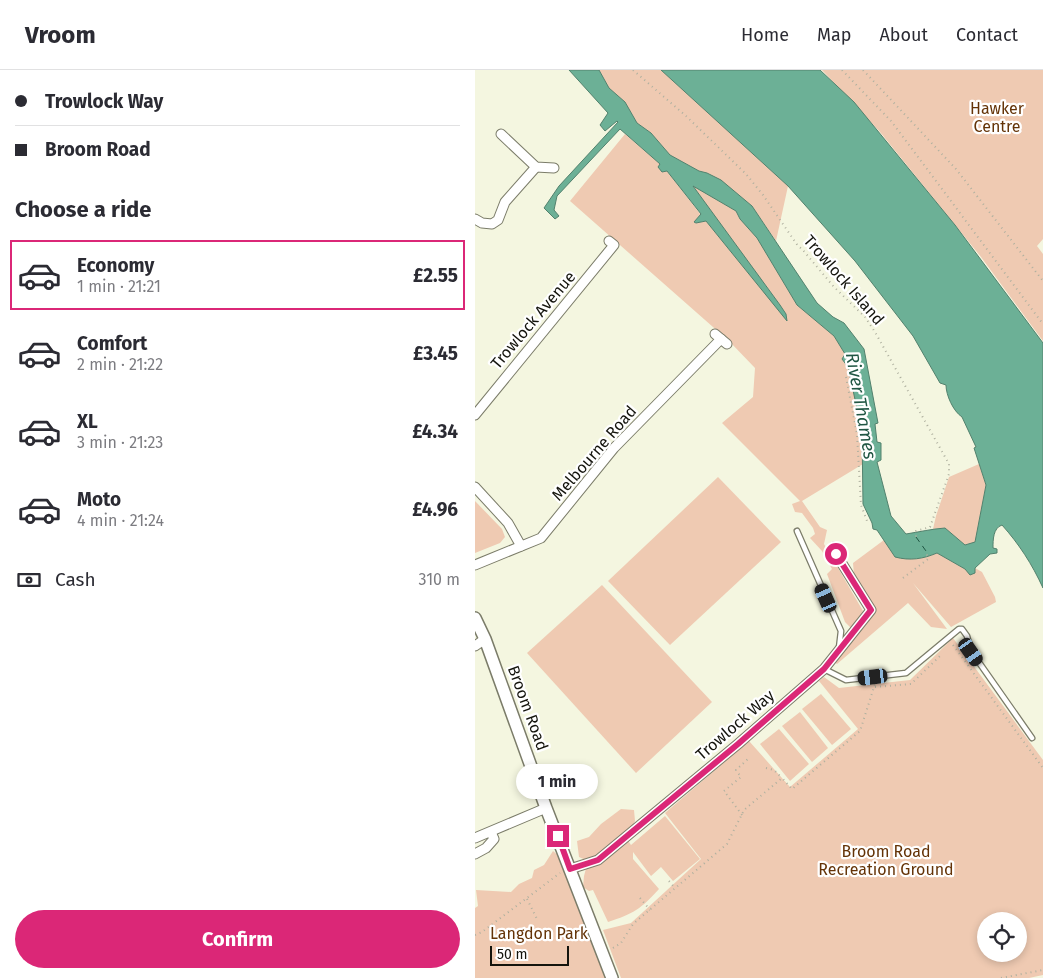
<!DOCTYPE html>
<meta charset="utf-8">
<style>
:root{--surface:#fff;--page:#f7f7f7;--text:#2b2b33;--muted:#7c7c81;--line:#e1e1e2;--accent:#db2777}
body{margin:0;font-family:"Fira Sans",sans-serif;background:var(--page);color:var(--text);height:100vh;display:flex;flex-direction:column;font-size:19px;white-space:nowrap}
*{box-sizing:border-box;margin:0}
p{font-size:16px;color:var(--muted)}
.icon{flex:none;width:28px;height:28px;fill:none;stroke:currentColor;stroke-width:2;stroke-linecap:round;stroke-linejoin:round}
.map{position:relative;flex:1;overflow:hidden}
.details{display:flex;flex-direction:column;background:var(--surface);width:475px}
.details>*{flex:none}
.hud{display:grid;align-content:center;height:110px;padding:0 15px;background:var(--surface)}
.buttons{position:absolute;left:502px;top:842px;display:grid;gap:10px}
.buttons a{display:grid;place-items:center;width:50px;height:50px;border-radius:50%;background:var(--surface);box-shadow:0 2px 8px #0003;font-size:25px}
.scale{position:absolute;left:15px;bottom:12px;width:79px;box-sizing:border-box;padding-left:5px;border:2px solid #14140d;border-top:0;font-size:14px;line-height:18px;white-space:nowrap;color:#14140d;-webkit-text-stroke:4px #fff;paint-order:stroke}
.end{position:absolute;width:22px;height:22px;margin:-11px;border:6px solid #db2777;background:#fff;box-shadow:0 0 0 2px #fff}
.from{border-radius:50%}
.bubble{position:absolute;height:35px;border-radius:18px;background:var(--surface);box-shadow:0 2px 8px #0003;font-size:16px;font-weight:700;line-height:35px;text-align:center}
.car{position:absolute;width:15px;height:30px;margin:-15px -8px;border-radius:6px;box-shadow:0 0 4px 1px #0007;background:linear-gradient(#222 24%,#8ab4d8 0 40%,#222 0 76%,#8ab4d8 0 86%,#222 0)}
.hud b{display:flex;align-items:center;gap:18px;height:48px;font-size:19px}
.hud b+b{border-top:1px solid var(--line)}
.hud i{width:12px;height:12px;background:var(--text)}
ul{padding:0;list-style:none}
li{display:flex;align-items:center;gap:15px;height:70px;margin:0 10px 8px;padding:0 5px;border:2px solid transparent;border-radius:0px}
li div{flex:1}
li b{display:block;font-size:19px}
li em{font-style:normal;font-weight:700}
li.selected{border-color:var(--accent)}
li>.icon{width:45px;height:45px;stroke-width:1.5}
h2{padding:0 15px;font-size:22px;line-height:60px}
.pay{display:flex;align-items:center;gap:12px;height:55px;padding:0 15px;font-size:19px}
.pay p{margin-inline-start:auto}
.action{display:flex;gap:10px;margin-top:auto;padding:10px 15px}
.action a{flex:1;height:58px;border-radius:30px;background:var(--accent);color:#fff;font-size:20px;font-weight:700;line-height:58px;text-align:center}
header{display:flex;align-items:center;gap:30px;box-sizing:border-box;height:70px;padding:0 25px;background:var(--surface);border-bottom:1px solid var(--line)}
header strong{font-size:24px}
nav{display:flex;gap:28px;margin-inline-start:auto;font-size:18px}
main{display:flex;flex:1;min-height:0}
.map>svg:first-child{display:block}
.green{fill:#efcab2;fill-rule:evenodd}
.water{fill:#6cb096;stroke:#52816d}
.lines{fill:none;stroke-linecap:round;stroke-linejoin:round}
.ferry{stroke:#205643;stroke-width:1;stroke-dasharray:6 5;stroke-linecap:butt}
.lane-casing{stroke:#7b7c69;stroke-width:7}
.street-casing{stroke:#7b7c69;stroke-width:11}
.secondary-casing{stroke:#7b7c69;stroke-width:14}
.path{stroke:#afb09f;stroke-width:2;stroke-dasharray:1 4;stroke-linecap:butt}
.lane{stroke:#fff;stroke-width:4.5}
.street{stroke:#fff;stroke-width:9}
.secondary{stroke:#fff;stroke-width:11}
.route{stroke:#db2777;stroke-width:6}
.labels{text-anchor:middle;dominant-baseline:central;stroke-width:4.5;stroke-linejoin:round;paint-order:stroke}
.park-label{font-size:16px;fill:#643307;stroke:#fff}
.street-label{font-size:16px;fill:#14140d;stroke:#fff}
.water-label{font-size:18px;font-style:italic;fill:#205643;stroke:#fff}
</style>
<header>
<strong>Vroom</strong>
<nav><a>Home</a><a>Map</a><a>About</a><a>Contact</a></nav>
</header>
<main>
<section class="details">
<div class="hud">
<b><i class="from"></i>Trowlock Way</b>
<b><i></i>Broom Road</b>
</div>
<h2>Choose a ride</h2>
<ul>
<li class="selected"><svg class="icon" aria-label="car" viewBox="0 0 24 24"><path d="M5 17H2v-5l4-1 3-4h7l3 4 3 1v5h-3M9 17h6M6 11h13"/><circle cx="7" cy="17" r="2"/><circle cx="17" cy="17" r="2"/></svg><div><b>Economy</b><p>1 min · 21:21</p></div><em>£2.55</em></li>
<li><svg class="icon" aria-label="car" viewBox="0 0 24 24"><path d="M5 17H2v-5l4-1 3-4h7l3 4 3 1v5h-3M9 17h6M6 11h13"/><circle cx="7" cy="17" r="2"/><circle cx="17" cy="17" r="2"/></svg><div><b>Comfort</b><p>2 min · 21:22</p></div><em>£3.45</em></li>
<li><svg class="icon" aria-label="car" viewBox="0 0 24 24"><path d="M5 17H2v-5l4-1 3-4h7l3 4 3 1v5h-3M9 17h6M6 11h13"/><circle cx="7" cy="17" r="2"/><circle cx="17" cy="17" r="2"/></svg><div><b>XL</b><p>3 min · 21:23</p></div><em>£4.34</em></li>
<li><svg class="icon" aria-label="car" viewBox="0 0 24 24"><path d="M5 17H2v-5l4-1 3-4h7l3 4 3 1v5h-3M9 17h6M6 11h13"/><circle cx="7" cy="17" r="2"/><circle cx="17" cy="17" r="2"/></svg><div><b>Moto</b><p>4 min · 21:24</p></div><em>£4.96</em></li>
</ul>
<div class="pay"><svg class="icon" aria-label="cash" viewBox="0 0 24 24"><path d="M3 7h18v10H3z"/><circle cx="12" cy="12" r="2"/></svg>Cash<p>310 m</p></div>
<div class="action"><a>Confirm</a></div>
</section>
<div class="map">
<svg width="568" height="908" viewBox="0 0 568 908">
<rect width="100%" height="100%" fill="#f4f6e0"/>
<g class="green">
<path d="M124,0H186L313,116L301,171L277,136L246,111L232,103L224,101L195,85L176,63L162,53L150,32L134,18Z"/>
<path d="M347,0H568V169L562,176L568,184V271L506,187L405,62Z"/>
<path d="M150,64L185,94L187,102L192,101L226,145L219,152L221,153L231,151L312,250L311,244L305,235L217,115L261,141L265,149L282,168L322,235L359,266L370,284L367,289L373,296L387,362L388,394L327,431L345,457L352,460L349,474L388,541L377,559L370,552L352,504L357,499L347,481L335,468L340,464L338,458L327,443L320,442L317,434L325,431L247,353L278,327L280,298L255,272L95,131Z"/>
<path d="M504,394L511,415L500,473L490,475L470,458L458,459L461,446L474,407Z"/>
<path d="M243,407L306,472L195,575L133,511Z"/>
<path d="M0,431L27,459L30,467L25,473L0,483Z"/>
<path d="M409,470L420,487L443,489L462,483L490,499L500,498L507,502L520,527L521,532L476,557L438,513L472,559L456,557L433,533L362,594L358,591L399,539L379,505L378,493Z"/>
<path d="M127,515L237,632L161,703L52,583Z"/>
<path d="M478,568L568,690V905L554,908H146L128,860L156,853L226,789L190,743L274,671L315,717L383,659L344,611L349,607L364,618L435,610ZM544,851V884H511V851Z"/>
<path d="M346,624L376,659L357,675L327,639Z"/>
<path d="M325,642L353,678L337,692L307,656Z"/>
<path d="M304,659L334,694L315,711L285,674Z"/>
<path d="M146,739L159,740L160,751L152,769L156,775L190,746L225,789L198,811L186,797L176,806L158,782V789L184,819C166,839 158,844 133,852L118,820L114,821L108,817L109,806L113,791L104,787L102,771L114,767L126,754Z"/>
<path d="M78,781L85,787L131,908H0V838L3,836L1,820L36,822L44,814L57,808L59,800L69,795Z"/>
</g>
<path class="water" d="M94,0H124L134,18L150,32L162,53L176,63L195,85L224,101L232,103L246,110L277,136L342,233L358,247L369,253L389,279L403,353L400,354L402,372L406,373V390L402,392L416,446L431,464C444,462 456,459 470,458L490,475L500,472L511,415L499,378L501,377L487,347C478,341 471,325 471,315L465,313L438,266L380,191L313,116L186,0H345L379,32L480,155L568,273V518C557,494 544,474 527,455C518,458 518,470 518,478L522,479V483L515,484L500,498V503L495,505L490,499L462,483C448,489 435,491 420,487L402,460L398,459L397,453L388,434L387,362L373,297L367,289L370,284L359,266L322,235L282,168L265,149L261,141L218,116L305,235L311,244L312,251L231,151L221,153L219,152L226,144L192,101L187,102L183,97L185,94L145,59L82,126L79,140L84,146L80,149L69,138L84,116L143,52L142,51L130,61L125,55L133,43Z"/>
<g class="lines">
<path class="ferry" d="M441,467L451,481"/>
<g class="lane-casing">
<g id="lane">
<path d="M322,461L366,561L364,578"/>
<path d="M349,599L371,610L431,603L484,559H487L492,566L496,581L557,668"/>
</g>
</g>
<g class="street-casing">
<g id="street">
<path d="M26,64L61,97L79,98"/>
<path d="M0,149L7,153L17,154L23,150L30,132L61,97"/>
<path d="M240,264L252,274"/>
<path d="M0,345L139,175L134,171"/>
<path d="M0,417L33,453L46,476"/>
<path d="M0,495L66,468L139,378L246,269"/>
<path d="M0,576L10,569"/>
<path d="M0,768L71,738"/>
<path d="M0,784L11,778L19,769L16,762"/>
<path d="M95,799L123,790L263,674L349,599L396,540L361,484L359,477"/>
</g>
</g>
<g class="secondary-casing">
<path id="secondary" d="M0,548L10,569L71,738L137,908"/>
</g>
<g class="path">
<path d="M158,0L211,46L271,104L288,125L323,176L327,179L359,217L390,247L400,262L474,394V404L455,457L441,461V467"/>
<path d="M367,0L416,51L568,254"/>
<path d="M388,0L481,99L568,211"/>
<path d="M371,307L382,364L386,435L392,451"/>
<path d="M428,508L453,489L451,481"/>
<path d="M478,575L568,698"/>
<path d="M400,617L436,614L466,585"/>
<path d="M291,698L299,700L307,708"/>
<path d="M267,745L249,721L266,707L261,700L274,688"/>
<path d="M194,811L200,818"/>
<path d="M165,828L175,840"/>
<path d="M52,829L62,849"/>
<path d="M0,865L7,862L85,803"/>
<path d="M138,878L146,873L158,854L252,774L269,740L307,708L317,719L385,661L400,614"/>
<path d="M526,908L568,900"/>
</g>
<use href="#lane" class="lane"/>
<use href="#street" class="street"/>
<use href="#secondary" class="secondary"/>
</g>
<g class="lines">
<path class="route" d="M83,766L95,799L123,790L263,674L349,599L396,540L361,484"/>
</g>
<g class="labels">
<g class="park-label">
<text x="522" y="38">Hawker<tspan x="522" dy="18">Centre</tspan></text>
<text x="411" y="781">Broom Road<tspan x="411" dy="18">Recreation Ground</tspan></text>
<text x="64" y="863">Langdon Park</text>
</g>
<g class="street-label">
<text transform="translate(369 210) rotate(49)">Trowlock Island</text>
<text transform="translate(58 250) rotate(-50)">Trowlock Avenue</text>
<text transform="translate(119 383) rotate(-49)">Melbourne Road</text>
<text transform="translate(53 638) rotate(70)">Broom Road</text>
<text transform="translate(260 655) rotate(-41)">Trowlock Way</text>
</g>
<g class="water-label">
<text transform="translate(386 336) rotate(80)">River Thames</text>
</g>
</g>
</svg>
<div class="buttons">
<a><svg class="icon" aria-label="locate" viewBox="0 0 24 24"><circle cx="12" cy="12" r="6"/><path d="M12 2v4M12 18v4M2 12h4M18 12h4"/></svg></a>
</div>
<div class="scale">50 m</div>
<i class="end from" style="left:361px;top:484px"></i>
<i class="end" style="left:83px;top:766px"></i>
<div class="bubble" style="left:41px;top:694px;width:82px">1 min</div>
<i class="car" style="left:351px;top:528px;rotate:336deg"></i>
<i class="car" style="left:496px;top:582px;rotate:145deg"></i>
<i class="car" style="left:398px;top:607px;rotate:263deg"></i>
</div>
</main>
